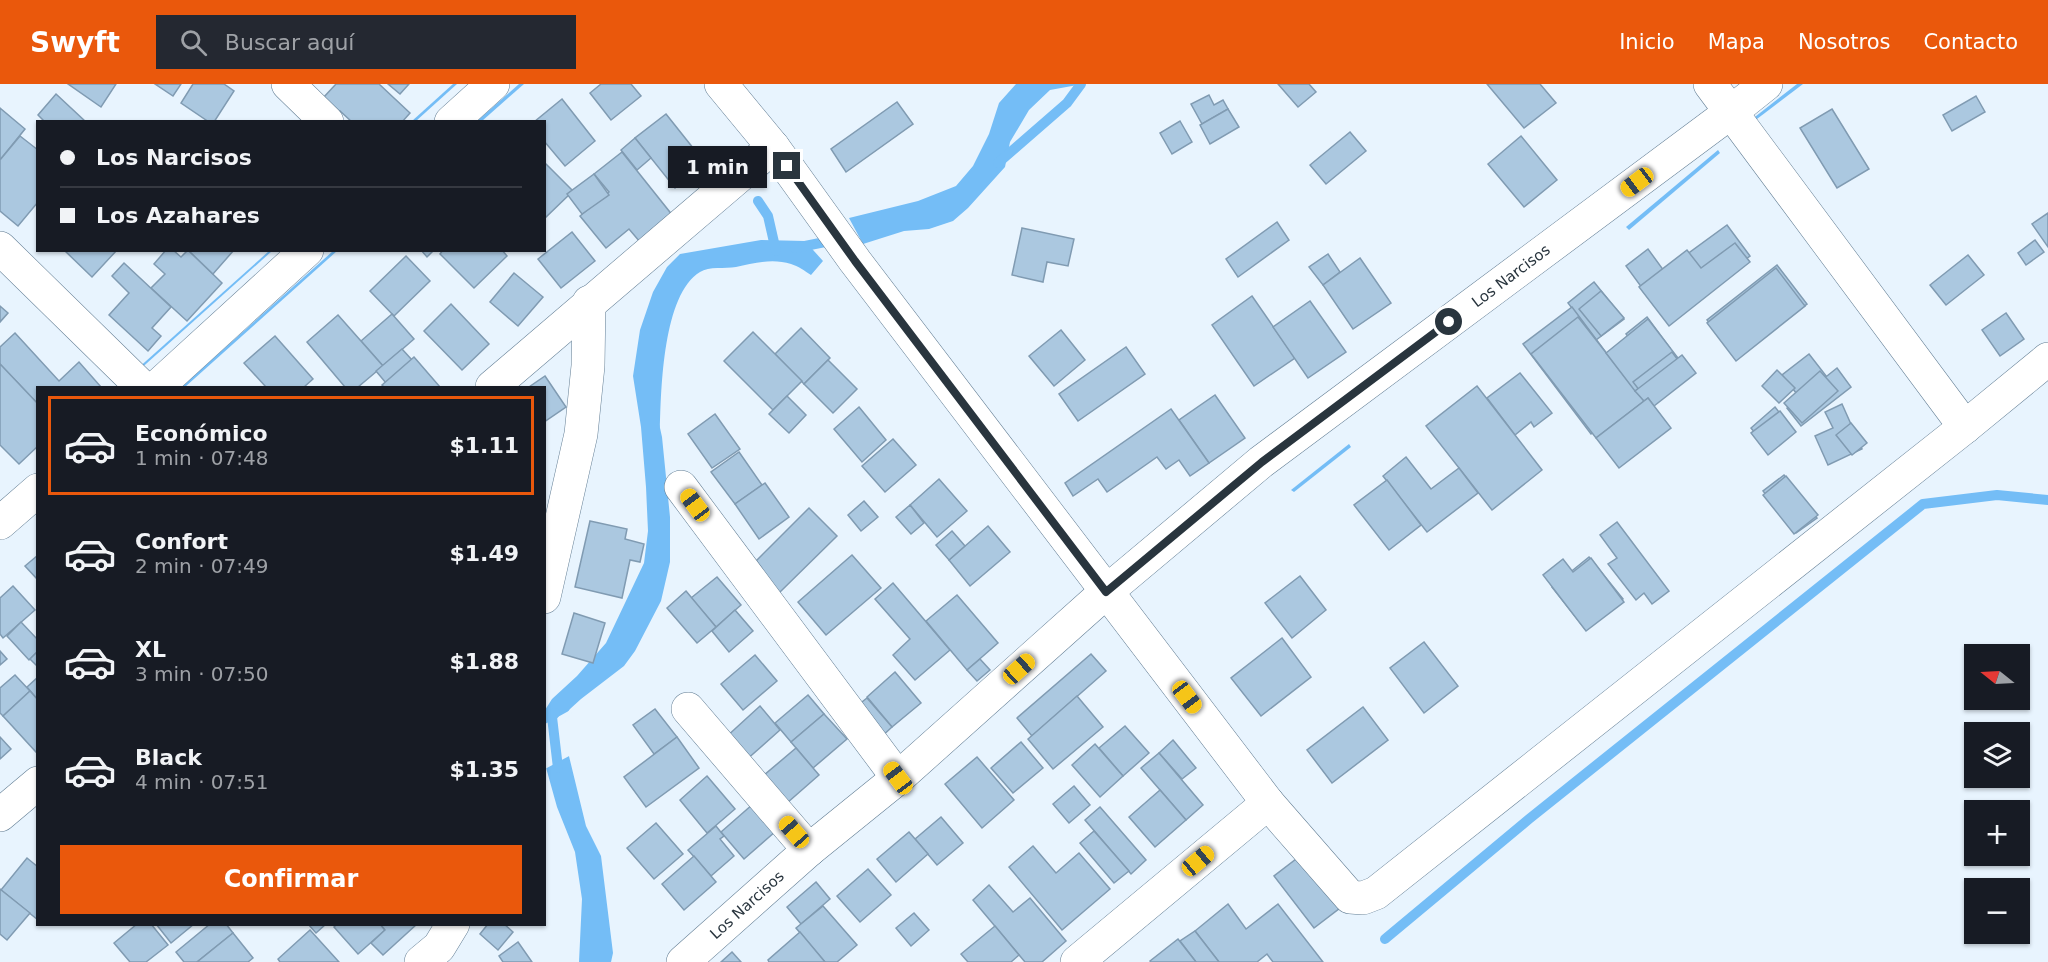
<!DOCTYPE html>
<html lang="es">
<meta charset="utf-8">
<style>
:root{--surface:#171b24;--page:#242831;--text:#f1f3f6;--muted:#9ea1a6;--line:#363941;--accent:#ea580c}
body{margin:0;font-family:"DejaVu Sans",sans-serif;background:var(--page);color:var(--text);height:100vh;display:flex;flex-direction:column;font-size:22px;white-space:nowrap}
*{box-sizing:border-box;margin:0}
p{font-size:20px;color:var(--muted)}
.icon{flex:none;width:33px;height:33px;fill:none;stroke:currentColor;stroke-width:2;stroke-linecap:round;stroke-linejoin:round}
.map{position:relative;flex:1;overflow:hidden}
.side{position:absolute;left:36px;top:302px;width:510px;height:540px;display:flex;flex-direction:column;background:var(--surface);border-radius:0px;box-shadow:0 2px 4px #0004}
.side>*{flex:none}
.banner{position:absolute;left:36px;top:36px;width:510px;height:132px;border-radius:0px;box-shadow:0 2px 4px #0004;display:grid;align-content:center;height:132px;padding:0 24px;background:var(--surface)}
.needle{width:39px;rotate:288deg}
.tools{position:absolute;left:1964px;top:560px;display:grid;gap:12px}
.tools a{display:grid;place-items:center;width:66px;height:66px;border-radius:0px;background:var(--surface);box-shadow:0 2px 4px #0004;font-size:30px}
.end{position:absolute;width:27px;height:27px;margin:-14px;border:8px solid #29353e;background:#fff;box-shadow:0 0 0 3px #fff}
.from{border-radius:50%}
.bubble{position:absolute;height:42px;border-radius:0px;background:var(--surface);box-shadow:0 2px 4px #0004;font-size:20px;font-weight:700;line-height:42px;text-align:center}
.car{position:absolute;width:18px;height:36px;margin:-18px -9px;border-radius:8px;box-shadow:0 0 4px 2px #0007;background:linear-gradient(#f5c518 24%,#345 0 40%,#f5c518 0 76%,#345 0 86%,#f5c518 0)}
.banner b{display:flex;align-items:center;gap:21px;height:57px;font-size:22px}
.banner b+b{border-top:2px solid var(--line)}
.banner i{width:15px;height:15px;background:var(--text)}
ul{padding:10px 0 0;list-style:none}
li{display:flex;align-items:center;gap:18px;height:99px;margin:0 12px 9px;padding:0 12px;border:3px solid transparent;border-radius:0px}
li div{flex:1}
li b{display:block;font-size:22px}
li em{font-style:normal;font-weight:700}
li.on{border-color:var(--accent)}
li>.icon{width:54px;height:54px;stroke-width:1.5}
.cta{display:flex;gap:12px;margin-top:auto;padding:12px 24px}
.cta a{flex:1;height:69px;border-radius:0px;background:var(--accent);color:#fff;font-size:24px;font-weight:700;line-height:69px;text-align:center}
header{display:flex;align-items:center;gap:36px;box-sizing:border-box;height:84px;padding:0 30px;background:var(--accent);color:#fff}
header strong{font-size:28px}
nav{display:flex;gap:33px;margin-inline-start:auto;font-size:21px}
.search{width:420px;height:54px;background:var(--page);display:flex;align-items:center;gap:15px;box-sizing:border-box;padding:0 21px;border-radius:0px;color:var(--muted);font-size:22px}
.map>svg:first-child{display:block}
.water{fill:#74bdf6}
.pier{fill:#e8f4fe}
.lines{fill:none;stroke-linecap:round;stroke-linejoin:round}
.stream{stroke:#74bdf6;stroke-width:10}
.building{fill:#abc8e0;stroke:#809bb2;stroke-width:1.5}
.minor-casing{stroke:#637e94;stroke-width:34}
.minor{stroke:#fff;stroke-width:33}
.route{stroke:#29353e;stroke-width:8}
.labels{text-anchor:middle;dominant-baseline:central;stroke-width:5;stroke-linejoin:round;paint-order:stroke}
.street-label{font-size:15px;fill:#29353e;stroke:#fff}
</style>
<header>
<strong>Swyft</strong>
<div class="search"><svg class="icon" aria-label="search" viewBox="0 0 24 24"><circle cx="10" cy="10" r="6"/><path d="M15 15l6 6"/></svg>Buscar aquí</div>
<nav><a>Inicio</a><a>Mapa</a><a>Nosotros</a><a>Contacto</a></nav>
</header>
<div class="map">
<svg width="2048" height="878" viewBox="0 0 2048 878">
<rect width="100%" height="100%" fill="#e8f4fe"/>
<g class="water">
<path d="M453,0H457L416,37H412Z"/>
<path d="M519,0H524L482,37H477Z"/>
<path d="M1016,0H1083L1050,6L1029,26L1010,58L1005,83L968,124L953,137L929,145L904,147L863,160L849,134L918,117L956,102L973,82L989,50L999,19Z"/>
<path d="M1797,0H1803L1753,38L1751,36Z"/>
<path d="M1718,66L1720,69L1629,146L1626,143Z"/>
<path d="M761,156L805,157L823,177L811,191C805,187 798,182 791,180C773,174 753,179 736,183C725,185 709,182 700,188C663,210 661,305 660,344L662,353L670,433V478L661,517L635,567L624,582L581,615L570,625L562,636L545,643V626L552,615L577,592L606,559L644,479L648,447L646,403L641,343L633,292L640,246L653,208L667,183L680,170Z"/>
<path d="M269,167H272L137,288L136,286Z"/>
<path d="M333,167H337L185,303H181Z"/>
<path d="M1349,360L1351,363L1294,408L1291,406Z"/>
<path d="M567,664L586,742L601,772L613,869L611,878H579L582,815L575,768L557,723L545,680Z"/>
</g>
<g class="pier">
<path d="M576,623L564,639L544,646L545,640Z"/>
<path d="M567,661L569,663L571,671L545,685L544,675Z"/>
</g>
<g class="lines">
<g class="stream">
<path d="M998,79L1067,19L1081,0"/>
<path d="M758,117L768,132L776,167"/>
<path d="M795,164L835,156"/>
<path d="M555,629L552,633L558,684"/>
<path d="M1385,855L1529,735L1923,420L1997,411L2048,416"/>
</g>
</g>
<g class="building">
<path d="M68,0H116L101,23Z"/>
<path d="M155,0H181L173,12Z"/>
<path d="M193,0H224L234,7L214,38H209L181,19Z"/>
<path d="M336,0H379L410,29L402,38H352L340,27L339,29L323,14Z"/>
<path d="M388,0H409L400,10Z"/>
<path d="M601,0H631L641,12L611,36L590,9Z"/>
<path d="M1278,0H1309L1316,8L1298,23Z"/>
<path d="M1487,0H1540L1556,19L1524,44Z"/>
<path d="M56,10L86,38H45L38,31Z"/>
<path d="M1209,11L1214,21L1223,16L1228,25L1202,40L1191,20Z"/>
<path d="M1976,12L1985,28L1952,47L1943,31Z"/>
<path d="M562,15L595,57L565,82L544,57V38H534Z"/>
<path d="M897,18L913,40L846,88L831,65Z"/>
<path d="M0,24L25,45L0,76Z"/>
<path d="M1228,25L1239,43L1210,60L1200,41Z"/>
<path d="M1832,25L1869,85L1837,104L1800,44Z"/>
<path d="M666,30L705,79L675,104L635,54Z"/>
<path d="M1180,37L1192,58L1172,70L1160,49Z"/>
<path d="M1350,48L1366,67L1326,100L1310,81Z"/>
<path d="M20,52L38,66V118L18,142L0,127V76Z"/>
<path d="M1521,52L1557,96L1524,123L1488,80Z"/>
<path d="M635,54L651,74L637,86L621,66Z"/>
<path d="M622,68L673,132L640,158L629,145L606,164L580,132L609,108L594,90Z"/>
<path d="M544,78L573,107L546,133L544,132Z"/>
<path d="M594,90L609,111L582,130L567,110Z"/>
<path d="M2048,129V163L2032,140Z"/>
<path d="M1277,138L1289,156L1238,193L1226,175Z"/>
<path d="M1727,141L1750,172L1664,234L1626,182L1648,165L1664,187Z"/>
<path d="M1022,144L1074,155L1068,182L1047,178L1043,198L1012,191Z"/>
<path d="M572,148L595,177L561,204L538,175Z"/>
<path d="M2035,156L2044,168L2026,181L2018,169Z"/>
<path d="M1735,159L1750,178L1669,242L1639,203L1687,166L1701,184Z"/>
<path d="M64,166H117L92,193Z"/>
<path d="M166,166H173L181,173L188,166L222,199L187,237L151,204L165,190L154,180Z"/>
<path d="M188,166H234L213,190Z"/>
<path d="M421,166H434L427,173Z"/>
<path d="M443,166H502L507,172L474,204L440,170Z"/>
<path d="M1328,170L1340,188L1323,201L1309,183Z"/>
<path d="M1968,171L1984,191L1946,221L1930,201Z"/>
<path d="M406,172L430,197L394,232L370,207Z"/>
<path d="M1360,174L1391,219L1353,245L1323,201Z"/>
<path d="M124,179L171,223L152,244L161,252L148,267L109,231L129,209L112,192Z"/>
<path d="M1777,181L1807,220L1737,274L1707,236Z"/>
<path d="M1776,184L1805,222L1736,277L1707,239Z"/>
<path d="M514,189L543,213L518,242L490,218Z"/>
<path d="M1594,198L1624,235L1596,256L1568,219Z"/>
<path d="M1601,207L1624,234L1601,252L1579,225Z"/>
<path d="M1252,212L1295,274L1254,302L1212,241Z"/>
<path d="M1310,217L1346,268L1308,294L1273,243Z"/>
<path d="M451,220L489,260L462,286L424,247Z"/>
<path d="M0,222L8,229L0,238Z"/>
<path d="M1572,223L1640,314L1591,350L1523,260Z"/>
<path d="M2006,229L2024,255L2000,272L1982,246Z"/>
<path d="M392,230L414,255L383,282L361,257Z"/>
<path d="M338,231L383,282L358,303H345L307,258Z"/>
<path d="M1578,233L1644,317L1596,354L1531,270Z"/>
<path d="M1647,233L1670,264L1649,281L1626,250Z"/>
<path d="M1648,235L1678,274L1635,307L1606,269Z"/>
<path d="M801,244L830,274L804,300L775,270Z"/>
<path d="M1061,246L1085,276L1054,302L1029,272Z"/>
<path d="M753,248L802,297L773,326L724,277Z"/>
<path d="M15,249L59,297L79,278L101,303H38V320L0,280V263Z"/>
<path d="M275,252L313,295L304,303H266L244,279Z"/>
<path d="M1126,263L1145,290L1078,337L1059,310Z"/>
<path d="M402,265L412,276L386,299L376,287Z"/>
<path d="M1672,268L1689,291L1650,320L1633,298Z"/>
<path d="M1809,270L1827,293L1800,314L1782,291Z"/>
<path d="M1682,271L1696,289L1654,322L1648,314L1644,317L1635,307Z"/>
<path d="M414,273L440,303H384L382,301Z"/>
<path d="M828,276L857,305L833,329L804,300Z"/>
<path d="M0,280L38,320V362L19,380L0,361Z"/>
<path d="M1837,284L1851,303L1801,342L1787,324Z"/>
<path d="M1777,286L1795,304L1779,319L1762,302Z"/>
<path d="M1820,287L1838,307L1802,339L1784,319Z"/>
<path d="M1520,289L1552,329L1534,343L1531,338L1515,351L1487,314Z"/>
<path d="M545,292L566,323L544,338V303H529Z"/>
<path d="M1477,302L1542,386L1492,426L1426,342Z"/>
<path d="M1215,311L1245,354L1209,379L1179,336Z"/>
<path d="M787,312L806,331L789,349L769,330Z"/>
<path d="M1648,314L1671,344L1619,384L1596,354Z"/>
<path d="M1842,320L1862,365L1828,381L1815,352L1833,344L1825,328Z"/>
<path d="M859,323L886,356L862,378L834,345Z"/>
<path d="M1775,323L1793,346L1769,366L1751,344Z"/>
<path d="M1171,325L1209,379L1190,392L1179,376L1166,385L1157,373L1107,408L1098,395L1073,412L1065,399Z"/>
<path d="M1780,327L1796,348L1768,371L1751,349Z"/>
<path d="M715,330L740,365L712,384L688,350Z"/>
<path d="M1851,339L1867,359L1852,371L1836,351Z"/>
<path d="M893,355L916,381L885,408L862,382Z"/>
<path d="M739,368L762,401L735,420L711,388Z"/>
<path d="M1406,373L1431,405L1459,384L1478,409L1427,448L1383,392Z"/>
<path d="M1784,391L1817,434L1796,449L1763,407Z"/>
<path d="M1786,392L1818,431L1794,450L1763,411Z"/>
<path d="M939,395L967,427L937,453L910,421Z"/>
<path d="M1387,396L1421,441L1389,466L1354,421Z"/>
<path d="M765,399L789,433L759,455L735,420Z"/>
<path d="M864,417L878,433L861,447L848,431Z"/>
<path d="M910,421L924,439L911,450L896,433Z"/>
<path d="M809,424L837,452L779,509L752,481Z"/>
<path d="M590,437L627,445L625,455L644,460L640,478L630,476L622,514L575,503Z"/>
<path d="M1617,438L1669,507L1652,520L1644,509L1636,516L1608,480L1617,474L1600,451Z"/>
<path d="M988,442L1010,468L970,502L949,476Z"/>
<path d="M952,447L965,462L949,476L936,461Z"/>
<path d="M38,471V496L25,482Z"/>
<path d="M852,471L881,504L826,551L798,518Z"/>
<path d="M1589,473L1623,515L1585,545L1552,503Z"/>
<path d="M1591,474L1624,518L1586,547L1543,491L1563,475L1573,488Z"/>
<path d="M1300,492L1326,526L1292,554L1265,519Z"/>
<path d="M717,493L741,521L716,543L691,514Z"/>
<path d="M893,499L950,566L915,596L893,571L910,555L875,515Z"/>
<path d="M13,502L35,526L3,554L0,550V514Z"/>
<path d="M686,507L716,543L697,559L667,524Z"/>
<path d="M957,511L998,559L967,586L926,537Z"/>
<path d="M735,526L753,547L729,568L712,547Z"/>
<path d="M574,529L605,539L593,579L562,570Z"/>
<path d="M21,538L38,556V567L29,576L7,552Z"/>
<path d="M1282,554L1311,593L1261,632L1231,594Z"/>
<path d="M1424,558L1458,602L1424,629L1390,584Z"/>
<path d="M0,567L7,575L0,581Z"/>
<path d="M38,567V583L30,575Z"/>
<path d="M1091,570L1106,587L1032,652L1017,634Z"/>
<path d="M755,571L777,597L743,626L721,600Z"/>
<path d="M980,575L990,586L977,597L967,586Z"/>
<path d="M895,588L921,619L892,643L867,613Z"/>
<path d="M15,591L30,607L3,632L0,629V604Z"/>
<path d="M38,593V616L27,603Z"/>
<path d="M30,607L38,616V667L36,668L3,632Z"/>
<path d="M808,611L824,630L791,658L775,639Z"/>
<path d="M1077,612L1103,643L1053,685L1028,655Z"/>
<path d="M867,614L892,643L879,655L853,625Z"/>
<path d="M760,622L780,646L745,677L725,654Z"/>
<path d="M1363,623L1388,656L1332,699L1307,666Z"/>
<path d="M655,625L677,653L654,670L633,641Z"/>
<path d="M824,630L847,655L813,684L791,658Z"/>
<path d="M1125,642L1149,669L1123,692L1099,664Z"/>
<path d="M0,653L11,665L0,675Z"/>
<path d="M677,653L699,684L646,723L624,693Z"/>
<path d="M1173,656L1196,684L1182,695L1159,669Z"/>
<path d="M1021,658L1043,684L1013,709L991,684Z"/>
<path d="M1095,660L1123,692L1100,713L1072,681Z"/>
<path d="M796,664L819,691L787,719L763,692Z"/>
<path d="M1159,669L1203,721L1186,736L1141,684Z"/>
<path d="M977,673L1014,716L982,744L945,700Z"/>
<path d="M707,692L735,725L707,749L680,716Z"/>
<path d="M1074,702L1090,721L1069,739L1053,720Z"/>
<path d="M1160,706L1186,736L1155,763L1129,733Z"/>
<path d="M753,720L776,747L744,775L721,748Z"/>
<path d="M1100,723L1146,776L1131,790L1085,736Z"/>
<path d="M941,733L963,759L937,781L915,755Z"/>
<path d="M656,739L683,770L654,795L627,764Z"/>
<path d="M716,742L724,752L720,755L734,772L711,792L688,766Z"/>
<path d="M1094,747L1129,787L1114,799L1080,759Z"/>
<path d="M909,748L928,770L896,798L877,775Z"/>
<path d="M1033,762L1056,789L1079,769L1110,805L1062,846L1009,783Z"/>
<path d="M694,772L716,798L684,826L662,800Z"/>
<path d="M1300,772L1340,824L1314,844L1274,792Z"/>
<path d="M27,774L38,783V836L1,806Z"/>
<path d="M868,785L891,811L860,838L837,812Z"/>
<path d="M816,798L830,815L801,840L787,823Z"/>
<path d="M989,801L1013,828L1030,814L1066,857L1042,878H1025L973,816Z"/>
<path d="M0,805L30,829L7,856L0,850Z"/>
<path d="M1228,820L1246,845L1278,820L1323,878H1273L1267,870L1257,878H1219L1195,847Z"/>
<path d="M823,822L857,861L837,878H825L796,844Z"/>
<path d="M914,829L929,846L911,862L896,844Z"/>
<path d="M137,840H151L168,861L146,878H130L114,859Z"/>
<path d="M156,840H194L171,859Z"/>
<path d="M210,840H226L233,849L197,878H184L176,868Z"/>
<path d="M308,840H326L316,849Z"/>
<path d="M337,840H380L385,846L358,870L334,843Z"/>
<path d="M380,840H417L383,871L371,859L385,846Z"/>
<path d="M488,840H504L513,848L498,866L480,850Z"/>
<path d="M995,842L1019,871L1011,878H968L961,870Z"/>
<path d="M310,846L339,878H280L278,875Z"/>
<path d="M1195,847L1219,878H1196L1180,857Z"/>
<path d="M800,848L825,878H769L768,876Z"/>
<path d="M233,849L253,874L248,878H197Z"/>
<path d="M1178,855L1196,878H1151L1150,877Z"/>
<path d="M518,858L532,878H503L499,872Z"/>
<path d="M732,868L741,878H721Z"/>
</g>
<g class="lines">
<g class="minor-casing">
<g id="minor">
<path d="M288,0L327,38"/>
<path d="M721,0L773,63L855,177L1268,719L1350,813L1363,814L1376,809L1965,343L2048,275"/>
<path d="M1710,0L1965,343"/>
<path d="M451,38L493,0"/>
<path d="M0,164L142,303"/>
<path d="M157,303L307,166"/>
<path d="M492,303L773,63"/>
<path d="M681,403L898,694"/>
<path d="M0,439L38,406"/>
<path d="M544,513L581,350L588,282L589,218"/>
<path d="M688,625L809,766"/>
<path d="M0,731L38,699"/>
<path d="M421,878L439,863L453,840"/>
<path d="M683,878L809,766L898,694L1106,508L1261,378L1731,28L1766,0"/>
<path d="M1077,878L1268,719"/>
</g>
</g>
<use href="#minor" class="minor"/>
</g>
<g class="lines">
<path class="route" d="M787,82L855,177L1106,508L1262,378L1449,238"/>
</g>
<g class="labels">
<g class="street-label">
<text transform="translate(1511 192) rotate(-37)">Los Narcisos</text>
<text transform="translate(747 821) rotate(-42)">Los Narcisos</text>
</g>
</g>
</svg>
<div class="tools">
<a><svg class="needle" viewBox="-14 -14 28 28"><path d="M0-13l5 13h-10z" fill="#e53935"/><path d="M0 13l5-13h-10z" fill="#9ea1a6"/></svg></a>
<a><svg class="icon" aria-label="layers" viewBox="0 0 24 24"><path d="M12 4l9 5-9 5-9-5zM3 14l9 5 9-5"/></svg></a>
<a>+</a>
<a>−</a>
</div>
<i class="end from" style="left:1449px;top:238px"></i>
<i class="end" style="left:787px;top:82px"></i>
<div class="bubble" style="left:668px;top:62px;width:99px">1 min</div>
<i class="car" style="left:1637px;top:98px;rotate:233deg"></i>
<i class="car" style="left:695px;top:421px;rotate:323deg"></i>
<i class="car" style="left:1019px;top:585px;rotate:48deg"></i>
<i class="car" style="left:1187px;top:613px;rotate:143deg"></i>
<i class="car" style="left:898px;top:694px;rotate:323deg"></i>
<i class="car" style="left:794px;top:748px;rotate:319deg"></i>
<i class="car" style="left:1198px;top:777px;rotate:50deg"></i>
<div class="banner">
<b><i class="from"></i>Los Narcisos</b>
<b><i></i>Los Azahares</b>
</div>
<section class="side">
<ul>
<li class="on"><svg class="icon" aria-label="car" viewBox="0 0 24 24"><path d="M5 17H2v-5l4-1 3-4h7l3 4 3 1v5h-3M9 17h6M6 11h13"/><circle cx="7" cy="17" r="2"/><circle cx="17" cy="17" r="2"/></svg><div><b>Económico</b><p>1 min · 07:48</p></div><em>$1.11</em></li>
<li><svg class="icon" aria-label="car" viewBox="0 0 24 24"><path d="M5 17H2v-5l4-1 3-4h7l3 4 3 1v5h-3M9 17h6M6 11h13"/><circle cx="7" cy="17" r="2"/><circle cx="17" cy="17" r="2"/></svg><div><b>Confort</b><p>2 min · 07:49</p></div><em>$1.49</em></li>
<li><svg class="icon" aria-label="car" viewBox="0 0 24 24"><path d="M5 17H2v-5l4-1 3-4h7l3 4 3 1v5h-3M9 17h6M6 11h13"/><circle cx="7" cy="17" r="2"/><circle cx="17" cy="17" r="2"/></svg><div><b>XL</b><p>3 min · 07:50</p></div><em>$1.88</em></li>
<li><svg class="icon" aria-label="car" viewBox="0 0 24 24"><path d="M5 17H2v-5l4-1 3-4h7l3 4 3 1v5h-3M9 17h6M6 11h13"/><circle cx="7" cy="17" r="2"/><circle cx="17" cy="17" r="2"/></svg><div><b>Black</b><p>4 min · 07:51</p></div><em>$1.35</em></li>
</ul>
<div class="cta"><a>Confirmar</a></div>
</section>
</div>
